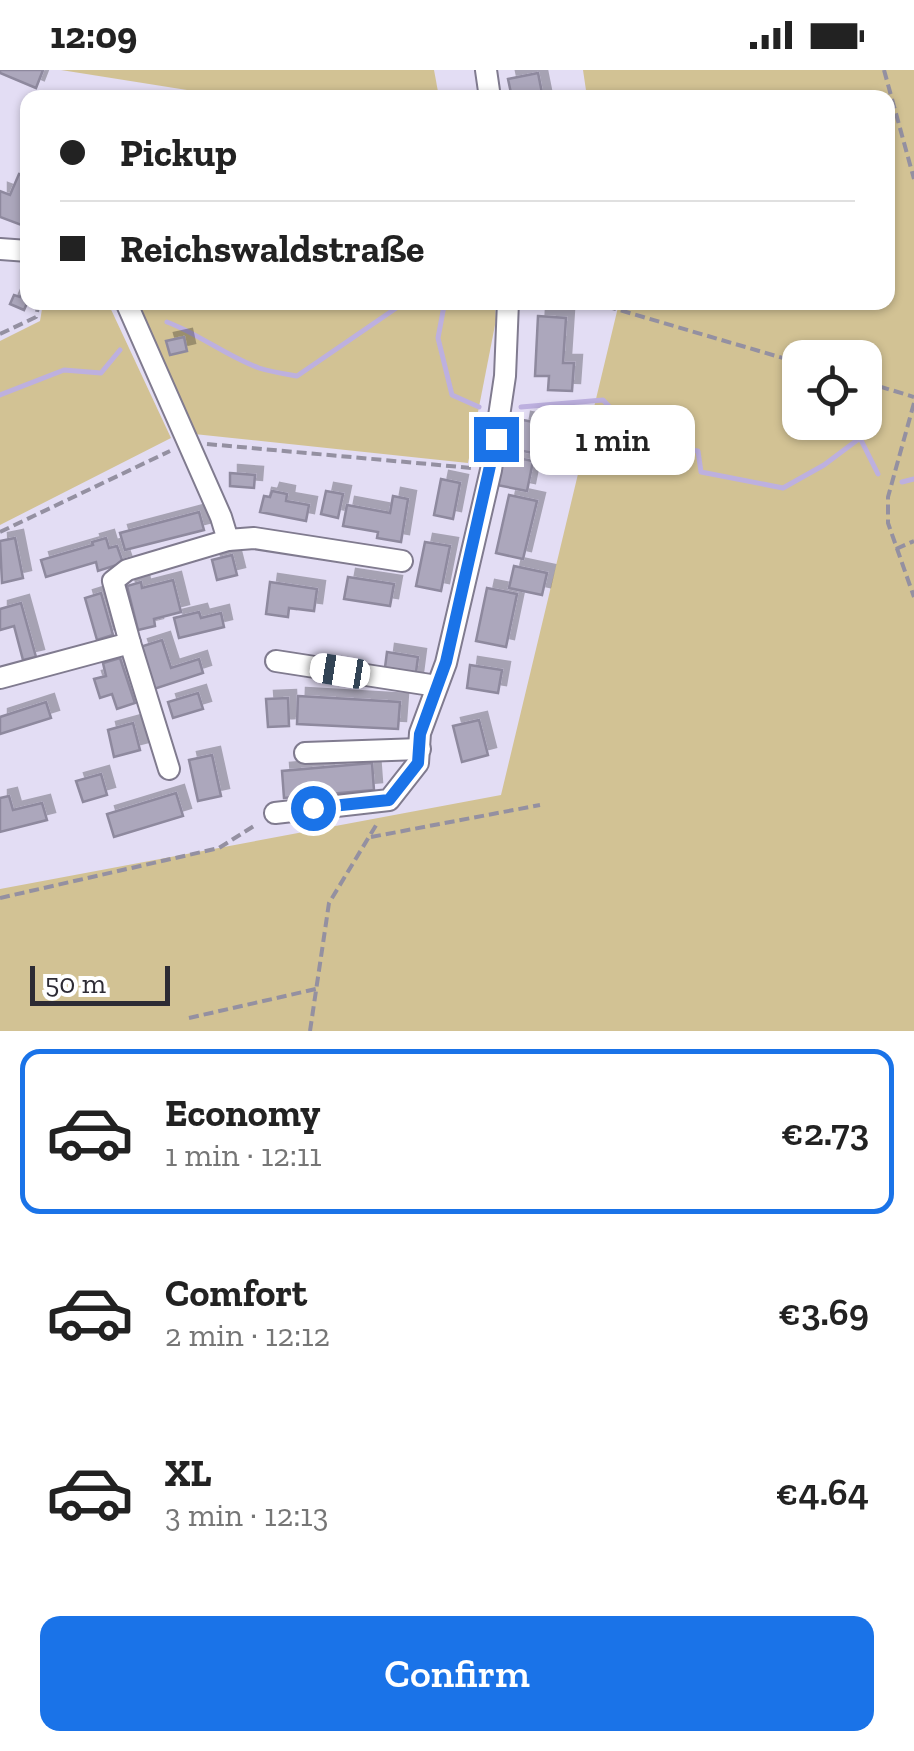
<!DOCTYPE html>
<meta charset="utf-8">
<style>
:root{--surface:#fff;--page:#f6f6f6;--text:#222;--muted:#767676;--line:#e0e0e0;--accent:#1a73e8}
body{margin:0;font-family:"Zilla Slab",serif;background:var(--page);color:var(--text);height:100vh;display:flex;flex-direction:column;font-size:38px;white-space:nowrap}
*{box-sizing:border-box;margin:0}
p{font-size:32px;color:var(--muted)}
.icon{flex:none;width:55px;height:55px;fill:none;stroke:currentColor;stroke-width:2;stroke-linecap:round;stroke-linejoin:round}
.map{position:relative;height:961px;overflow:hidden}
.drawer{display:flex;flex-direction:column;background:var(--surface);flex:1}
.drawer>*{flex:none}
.guide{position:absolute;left:20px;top:20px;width:875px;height:220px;border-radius:20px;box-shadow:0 2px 8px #0004;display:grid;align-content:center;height:220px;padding:0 40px;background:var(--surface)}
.buttons{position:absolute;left:782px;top:270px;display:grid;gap:20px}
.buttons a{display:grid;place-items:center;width:100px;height:100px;border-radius:20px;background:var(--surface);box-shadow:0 2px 8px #0004;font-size:50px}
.scale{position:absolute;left:30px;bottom:25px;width:140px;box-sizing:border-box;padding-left:10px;border:5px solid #2d2b34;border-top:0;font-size:28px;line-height:35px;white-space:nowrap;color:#2d2b34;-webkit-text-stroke:8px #fff;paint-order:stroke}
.end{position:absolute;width:45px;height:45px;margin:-22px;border:12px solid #1a73e8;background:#fff;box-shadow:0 0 0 5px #fff}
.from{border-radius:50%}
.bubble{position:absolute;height:70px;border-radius:20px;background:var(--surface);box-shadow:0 2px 8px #0004;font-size:32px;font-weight:600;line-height:70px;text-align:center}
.car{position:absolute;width:30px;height:60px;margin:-30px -15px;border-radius:12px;box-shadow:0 0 8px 2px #0007;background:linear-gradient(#fff 24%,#345 0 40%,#fff 0 76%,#345 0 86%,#fff 0)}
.guide b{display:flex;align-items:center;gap:35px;height:95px;font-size:38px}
.guide b+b{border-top:2px solid var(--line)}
.guide i{width:25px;height:25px;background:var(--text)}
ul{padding:18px 0 0;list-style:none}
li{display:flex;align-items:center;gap:30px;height:165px;margin:0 20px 15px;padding:0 20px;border:5px solid transparent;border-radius:20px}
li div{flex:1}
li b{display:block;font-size:38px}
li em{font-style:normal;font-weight:600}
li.on{border-color:var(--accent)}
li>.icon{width:90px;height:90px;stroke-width:1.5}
.cta{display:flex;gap:20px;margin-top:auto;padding:20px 40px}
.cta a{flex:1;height:115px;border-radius:20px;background:var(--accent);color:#fff;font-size:40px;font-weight:600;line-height:115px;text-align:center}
.status{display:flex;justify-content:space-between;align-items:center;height:70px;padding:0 50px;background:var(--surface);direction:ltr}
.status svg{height:28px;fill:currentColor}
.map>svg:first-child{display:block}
.green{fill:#d2c294;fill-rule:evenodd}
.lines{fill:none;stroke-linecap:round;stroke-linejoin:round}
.stream{stroke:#bdb0df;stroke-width:5}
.building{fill:#aca7bc;stroke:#8e899e;stroke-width:2.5;filter:url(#shadow)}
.minor-casing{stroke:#807b8f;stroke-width:24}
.path{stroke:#9490a1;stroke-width:4;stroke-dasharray:10 5;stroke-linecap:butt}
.minor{stroke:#fff;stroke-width:20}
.route{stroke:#1a73e8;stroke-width:12}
</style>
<div class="status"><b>12:09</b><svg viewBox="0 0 49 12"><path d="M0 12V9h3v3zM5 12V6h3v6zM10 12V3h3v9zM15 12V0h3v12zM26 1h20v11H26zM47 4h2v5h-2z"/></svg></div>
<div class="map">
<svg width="914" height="961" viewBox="0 0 914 961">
<defs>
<filter id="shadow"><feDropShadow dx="8" dy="-8" stdDeviation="0" flood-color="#0004"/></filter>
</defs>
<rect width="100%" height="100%" fill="#e3ddf4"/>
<g class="green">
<path d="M61,0H434L439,27H231Z"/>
<path d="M583,0H914V961H0V819L501,725L619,233L888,232V28L587,27ZM800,288H865V352H800Z"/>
<path d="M43,233H108L171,368L0,455V271L40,251Z"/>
<path d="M139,233H495L496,250L468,393L194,364Z"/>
</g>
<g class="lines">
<g class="stream">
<path d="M436,232L444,236L438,268L452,325L479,337"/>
<path d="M167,252C199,264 226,286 259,298C271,302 285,304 297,306L405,232"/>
<path d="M0,325L64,300L101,303L120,280"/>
<path d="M521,337L603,330L644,373L698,381L701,402L783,418L824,395L860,368L878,404"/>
<path d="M902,412L914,409"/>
</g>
</g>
<g class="building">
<path d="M0,0H43L36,18L0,3Z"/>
<path d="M538,3L543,28H512L508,9Z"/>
<path d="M19,104L28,107V148L24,156L0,147V121L10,125Z"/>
<path d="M25,215L28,217V231L24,240L10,234L14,225L20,227Z"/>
<path d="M538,246L566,248L563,293H574L572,321L548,320L549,306H535Z"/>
<path d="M184,267L187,281L170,285L166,271Z"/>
<path d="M523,350L554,356L548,386L518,380Z"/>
<path d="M502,385L533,391L527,421L497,415Z"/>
<path d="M230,403L255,405L254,418L230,416Z"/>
<path d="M441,409L460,413L453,449L434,445Z"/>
<path d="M272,421L287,424L286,431L309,435L306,451L260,442L264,426L270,427Z"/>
<path d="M326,421L343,424L338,448L321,444Z"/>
<path d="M509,425L537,431L523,489L496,483Z"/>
<path d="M393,426L408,429L401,472L377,468L378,462L343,456L347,435L390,443Z"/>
<path d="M199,442L204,460L125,480L120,463Z"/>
<path d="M15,468L23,508L2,513L0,471Z"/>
<path d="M106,468L109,478L117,476L123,493L98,501L96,492L46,507L41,490L93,475L92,472Z"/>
<path d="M425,472L450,476L441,521L416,516Z"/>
<path d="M232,485L237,505L217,510L212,490Z"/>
<path d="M514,496L547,503L542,525L509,518Z"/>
<path d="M348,507L394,514L390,536L344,529Z"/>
<path d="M173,510L181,542L154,549L155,556L138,560L127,516L141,512L142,518Z"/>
<path d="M270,512L317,519L314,541L289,538L288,547L266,544Z"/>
<path d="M487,518L517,524L506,577L476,571Z"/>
<path d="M101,523L113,565L97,570L85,528Z"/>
<path d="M21,533L36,587L23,590L14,556L0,560V539Z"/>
<path d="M199,542L201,548L221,543L224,557L179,568L174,548Z"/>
<path d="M162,570L171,598L199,589L203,603L154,619L140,577Z"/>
<path d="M387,582L418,587L415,610L384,605Z"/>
<path d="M120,588L135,633L117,639L112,624L100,628L94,609L106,606L103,593Z"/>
<path d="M470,595L502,600L498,623L467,618Z"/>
<path d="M198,623L203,639L173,648L168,632Z"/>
<path d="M298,626L400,632L398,659L297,654Z"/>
<path d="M288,628L289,656L268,657L266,629Z"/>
<path d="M46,632L51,648L0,664V647Z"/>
<path d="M479,650L488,685L462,692L453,656Z"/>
<path d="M133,653L140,680L114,687L108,660Z"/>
<path d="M212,685L221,726L198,731L189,690Z"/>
<path d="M372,693L374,720L284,728L282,701Z"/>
<path d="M101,704L107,725L83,732L76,711Z"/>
<path d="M176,723L183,746L114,767L107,744Z"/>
<path d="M9,726L13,740L42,733L47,750L0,762V728Z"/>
</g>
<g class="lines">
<g class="minor-casing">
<g id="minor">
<path d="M486,0L490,28"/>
<path d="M0,179L28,181"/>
<path d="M228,470L254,468L402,491"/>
<path d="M130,573L169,699"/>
<path d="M276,591L437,616"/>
<path d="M0,608L130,573L113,511L127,500L228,470L221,447L126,232"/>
<path d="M305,683L420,679"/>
<path d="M275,743L389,730L418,693L420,663L446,593L491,400L505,306L508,232"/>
</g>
</g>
<g class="path">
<path d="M884,0L914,109"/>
<path d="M592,232L800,293"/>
<path d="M0,264L36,247L39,232"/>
<path d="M865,312L914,327"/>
<path d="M914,333L888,427V453L914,527"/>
<path d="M207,374L472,398"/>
<path d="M0,462L170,381"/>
<path d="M896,479L914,471"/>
<path d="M371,767L540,735"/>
<path d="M0,828L219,778L257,754"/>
<path d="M189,948L316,919"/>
<path d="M310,961L329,833L378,752"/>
</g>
<use href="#minor" class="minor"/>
</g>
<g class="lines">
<path class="route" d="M313,738L389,730L418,693L420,664L446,592L496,369"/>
</g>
</svg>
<div class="buttons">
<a><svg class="icon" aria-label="locate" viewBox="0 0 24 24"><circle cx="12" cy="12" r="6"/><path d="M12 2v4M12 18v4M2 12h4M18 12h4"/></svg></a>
</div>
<div class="scale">50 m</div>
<i class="end from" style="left:313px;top:738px"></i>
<i class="end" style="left:496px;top:369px"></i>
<div class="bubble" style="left:530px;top:335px;width:165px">1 min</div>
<i class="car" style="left:340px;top:601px;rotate:279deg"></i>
<div class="guide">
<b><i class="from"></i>Pickup</b>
<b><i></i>Reichswaldstraße</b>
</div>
</div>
<section class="drawer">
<ul>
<li class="on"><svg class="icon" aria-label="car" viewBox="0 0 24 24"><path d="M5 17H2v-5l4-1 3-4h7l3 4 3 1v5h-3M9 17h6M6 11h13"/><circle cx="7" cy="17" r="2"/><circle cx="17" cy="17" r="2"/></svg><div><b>Economy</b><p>1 min · 12:11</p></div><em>€2.73</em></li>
<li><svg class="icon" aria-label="car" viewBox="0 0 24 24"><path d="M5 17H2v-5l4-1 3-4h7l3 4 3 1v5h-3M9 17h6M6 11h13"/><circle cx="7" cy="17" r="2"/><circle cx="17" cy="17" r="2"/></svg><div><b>Comfort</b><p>2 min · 12:12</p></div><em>€3.69</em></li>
<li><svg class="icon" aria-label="car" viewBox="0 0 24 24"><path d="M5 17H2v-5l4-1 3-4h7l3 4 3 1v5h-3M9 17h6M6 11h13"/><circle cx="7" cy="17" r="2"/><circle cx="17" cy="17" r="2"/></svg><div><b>XL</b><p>3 min · 12:13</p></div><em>€4.64</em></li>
</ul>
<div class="cta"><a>Confirm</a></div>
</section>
